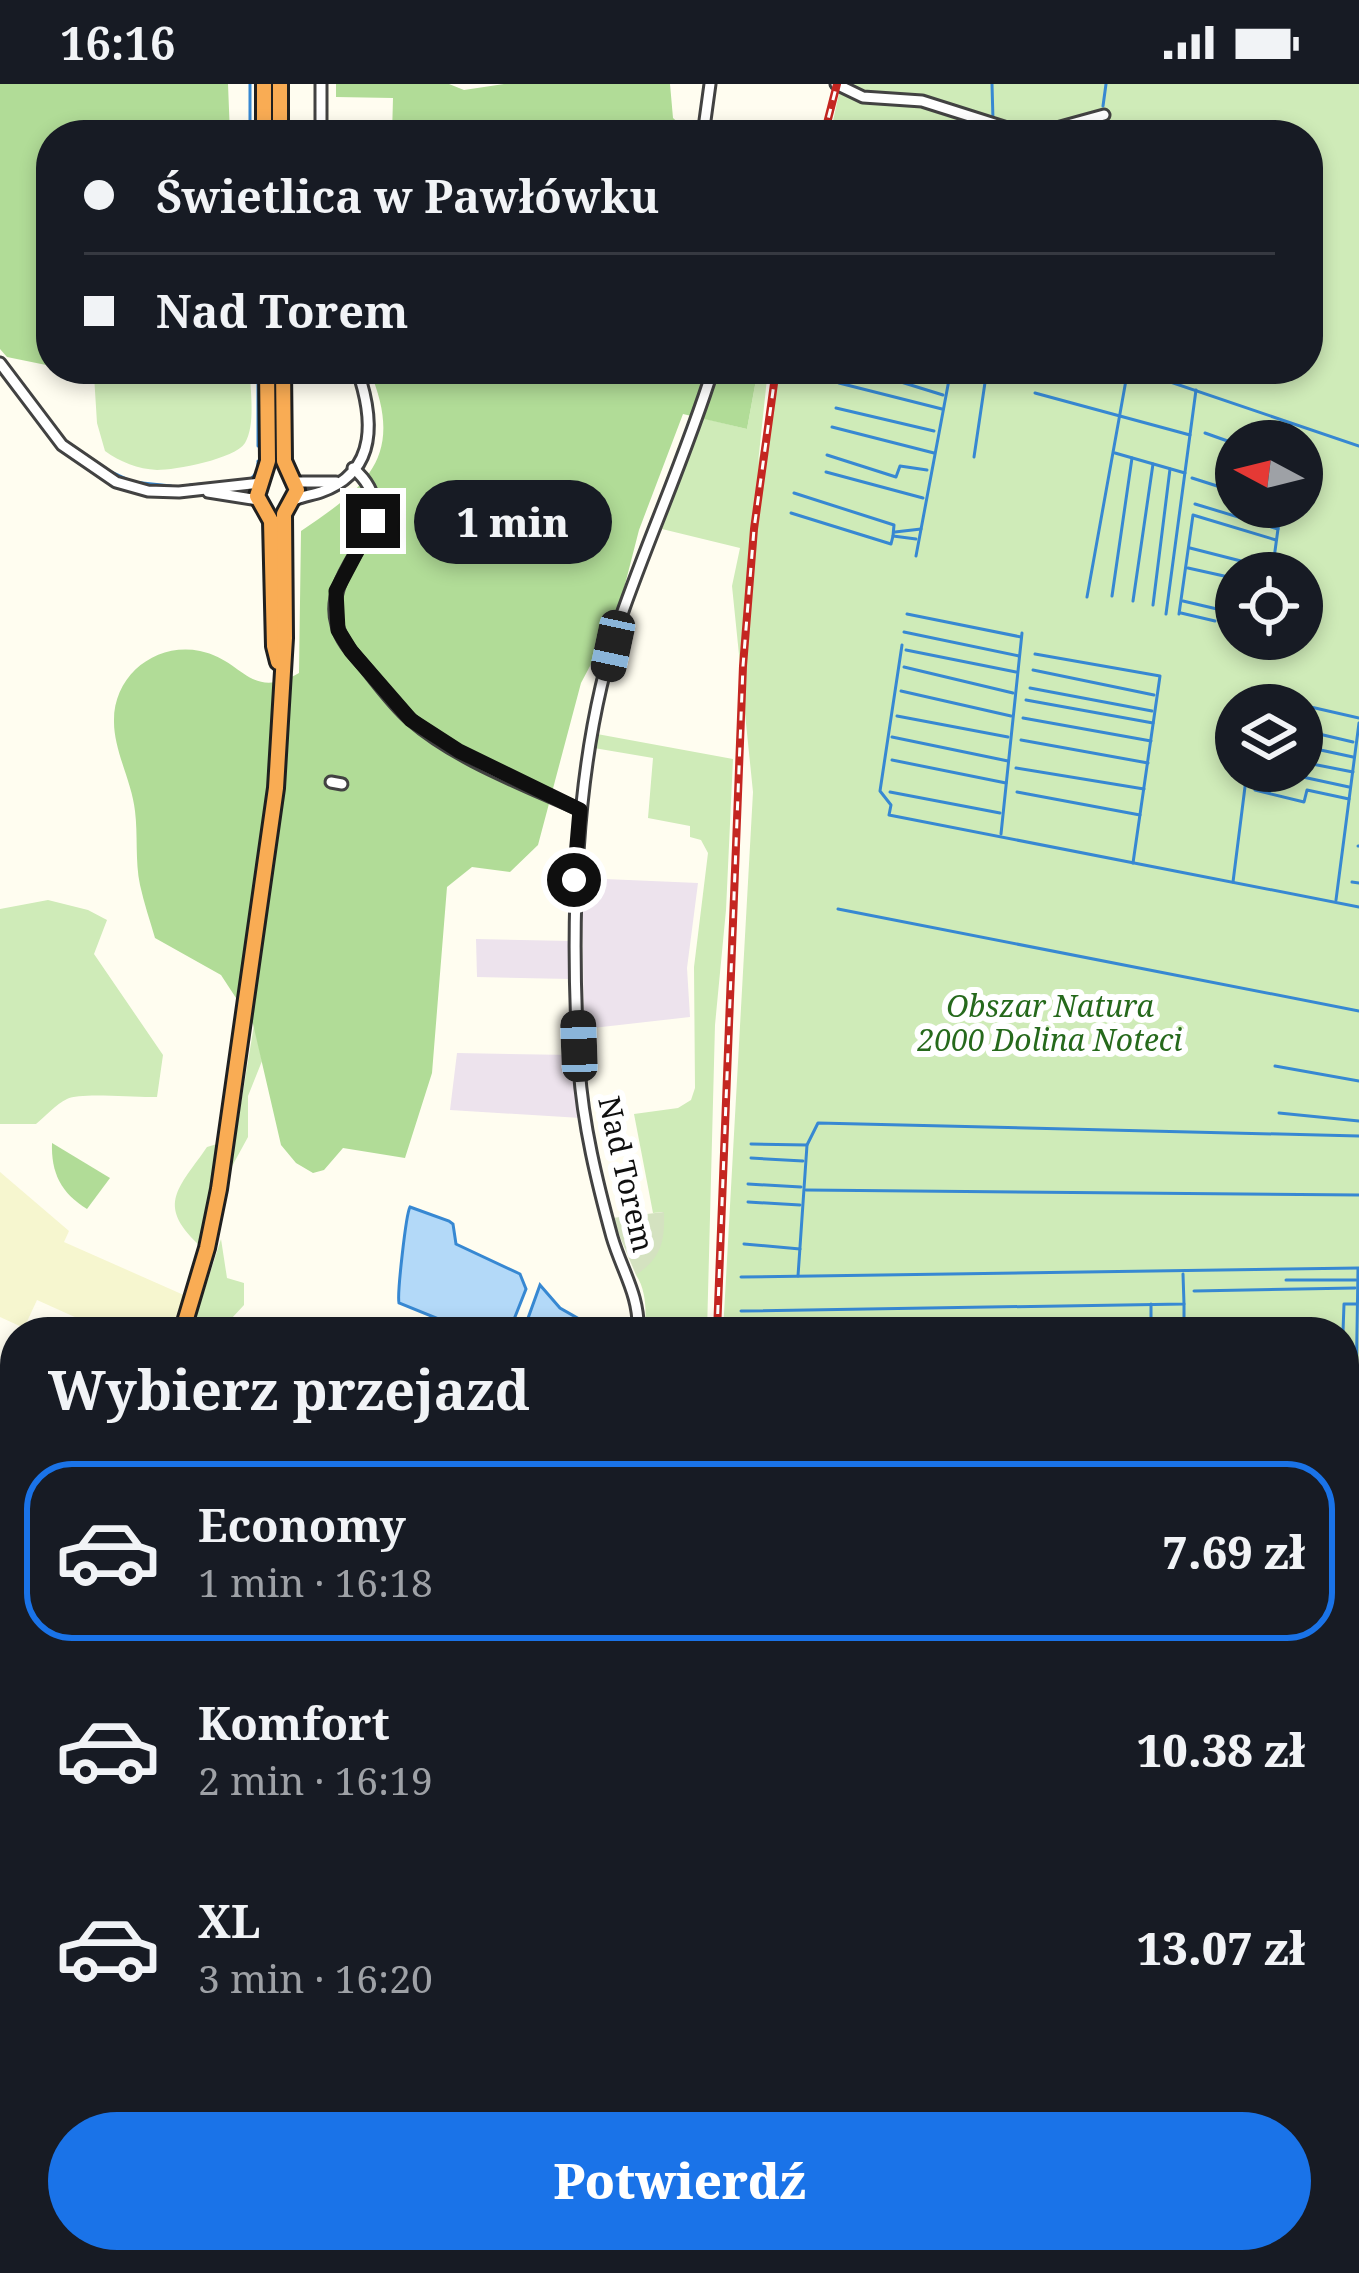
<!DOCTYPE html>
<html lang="pl">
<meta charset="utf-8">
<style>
:root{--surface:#171b24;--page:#20242c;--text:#f1f3f6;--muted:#9ea1a6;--line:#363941;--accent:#1a73e8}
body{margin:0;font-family:"Noto Serif",serif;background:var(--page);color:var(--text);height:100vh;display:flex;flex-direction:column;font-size:45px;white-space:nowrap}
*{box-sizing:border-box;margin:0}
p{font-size:39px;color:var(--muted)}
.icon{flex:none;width:66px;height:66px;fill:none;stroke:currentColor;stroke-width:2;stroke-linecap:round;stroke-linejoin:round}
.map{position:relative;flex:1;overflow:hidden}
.sheet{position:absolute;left:0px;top:1233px;width:1359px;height:957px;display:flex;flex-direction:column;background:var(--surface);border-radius:48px 48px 0 0;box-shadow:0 6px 18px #0003}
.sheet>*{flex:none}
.hud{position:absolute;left:36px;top:36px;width:1287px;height:264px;border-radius:48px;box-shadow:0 6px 18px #0003;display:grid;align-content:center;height:264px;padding:0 48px;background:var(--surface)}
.needle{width:78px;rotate:277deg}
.buttons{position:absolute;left:1215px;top:336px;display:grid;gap:24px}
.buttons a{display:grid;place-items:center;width:108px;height:108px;border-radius:50%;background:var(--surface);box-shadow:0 6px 18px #0003;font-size:60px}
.end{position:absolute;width:54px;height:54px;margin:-27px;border:15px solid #0f0f0f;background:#fff;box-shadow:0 0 0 6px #fff}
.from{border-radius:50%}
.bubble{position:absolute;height:84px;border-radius:42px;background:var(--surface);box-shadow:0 6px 18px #0003;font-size:39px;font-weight:800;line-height:84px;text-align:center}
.car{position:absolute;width:36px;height:72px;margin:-36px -18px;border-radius:15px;box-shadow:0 0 9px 3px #0007;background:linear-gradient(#222 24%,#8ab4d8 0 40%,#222 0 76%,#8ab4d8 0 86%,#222 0)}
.hud b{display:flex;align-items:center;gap:42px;height:114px;font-size:45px}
.hud b+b{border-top:3px solid var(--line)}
.hud i{width:30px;height:30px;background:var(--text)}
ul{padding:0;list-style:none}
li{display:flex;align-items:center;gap:36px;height:180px;margin:0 24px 18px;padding:0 24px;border:6px solid transparent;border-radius:48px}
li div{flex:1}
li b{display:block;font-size:45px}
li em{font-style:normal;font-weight:800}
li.on{border-color:var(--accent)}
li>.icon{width:108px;height:108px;stroke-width:1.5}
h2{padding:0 48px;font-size:54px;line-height:144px}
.cta{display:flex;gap:24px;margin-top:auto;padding:24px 48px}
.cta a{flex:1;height:138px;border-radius:72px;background:var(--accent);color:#fff;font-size:48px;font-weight:800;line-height:138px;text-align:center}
.status{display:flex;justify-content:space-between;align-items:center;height:84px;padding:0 60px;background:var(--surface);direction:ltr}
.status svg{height:33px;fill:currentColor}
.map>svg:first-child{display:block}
.industrial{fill:#ede3ed}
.farmland{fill:#f6f6cf}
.green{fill:#cfebb8;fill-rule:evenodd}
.forest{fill:#b1dc97}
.cemetery{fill:#d4e2c0}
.water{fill:#b3d9f8;stroke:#3788d2;stroke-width:3}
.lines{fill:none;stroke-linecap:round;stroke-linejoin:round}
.stream{stroke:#3788d2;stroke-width:3}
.minor-casing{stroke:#424242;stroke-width:15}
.highway-casing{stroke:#202020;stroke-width:20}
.minor{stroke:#fff;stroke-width:9}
.highway{stroke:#f9ac54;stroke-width:14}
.rail-casing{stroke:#c42621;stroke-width:8}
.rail{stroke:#fff;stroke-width:3;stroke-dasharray:9;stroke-linecap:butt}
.route{stroke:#0f0f0f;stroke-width:15}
.labels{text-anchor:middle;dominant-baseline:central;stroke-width:12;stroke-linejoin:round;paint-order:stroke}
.park-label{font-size:30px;font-style:italic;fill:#26691c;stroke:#fff}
.street-label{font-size:30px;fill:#0f0f0f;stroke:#fff}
</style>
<div class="status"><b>16:16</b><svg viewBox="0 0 49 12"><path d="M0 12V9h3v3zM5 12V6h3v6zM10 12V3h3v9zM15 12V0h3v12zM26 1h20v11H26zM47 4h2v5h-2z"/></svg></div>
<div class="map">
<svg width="1359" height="2189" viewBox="0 0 1359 2189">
<rect width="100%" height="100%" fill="#fffdf0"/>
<g class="industrial">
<path d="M582,794L698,799L687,884L690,933L584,945Z"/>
<path d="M476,855L571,857V895L477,893Z"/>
<path d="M457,969L573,971L576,985L570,991L578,1001L581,1034L450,1026Z"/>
</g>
<g class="farmland">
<path d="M0,1088L69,1147L64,1158L186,1212L173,1248H108L37,1216L24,1244L0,1233Z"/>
<path d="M15,1782V2175H372L352,2189H0V1829Z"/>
</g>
<g class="green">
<path d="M841,0H1359V2189H685V2175H1344V1248H723L753,708L732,502L740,464L662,445L702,334L747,345L758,285H768L758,379L779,285H1308V51H830ZM1236,357H1302V423H1236ZM1236,489H1302V555H1236ZM1236,621H1302V687H1236Z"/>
<path d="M198,285H250C250,307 256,341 245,359C235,375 175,386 157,386C138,385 120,378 105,367L97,339L94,291Z"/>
<path d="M597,650L733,675L726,826L715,941L707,1248H645C646,1229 647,1207 636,1191L663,1128L653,1129L634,1030L678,1024L691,1016L695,1004L694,883L708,769L701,756L690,753V742L648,734L653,674L594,664Z"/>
<path d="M48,816L88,826L107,836L94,870L163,971L157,1013C136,1014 81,1008 67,1015C56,1020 45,1033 36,1040H0V825Z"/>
<path d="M254,941L262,977L248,1012V1053L230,1086Z"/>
<path d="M217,1060L212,1100L198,1160C156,1120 179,1104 207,1063Z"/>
<path d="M221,1155L227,1194L244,1199V1221L219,1248H191Z"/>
<path d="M15,1626V1722L0,1769V1628Z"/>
</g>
<g class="forest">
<path d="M0,0H228L230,51H51V282L7,273L0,265Z"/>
<path d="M336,0H449L464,6L504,0H670L673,34L692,51H392L393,14L336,13Z"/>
<path d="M369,285H758L747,345L683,330L639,446L611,555L599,565L581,599L538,761L510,788L472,783L447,803L432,989L405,1074L343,1064L324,1086L313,1089L296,1079L281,1061L253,940L221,891L155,854C150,837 144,819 140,801C135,777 138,751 135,727C132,698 114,667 114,638C113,591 156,558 200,567C244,576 249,617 299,589L301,447C370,401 405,370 369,285Z"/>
<path d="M52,1059L110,1094L87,1125C61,1109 51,1089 52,1059Z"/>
<path d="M15,1468V1626L0,1628V1529L9,1525L15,1510Z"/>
</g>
<path class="cemetery" d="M664,1128C665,1158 661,1174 636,1191L612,1134Z"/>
<g class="water">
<path d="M410,1123L449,1137L453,1140L456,1160L520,1190L526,1205L509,1248L468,1247L399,1219C397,1210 406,1130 410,1123Z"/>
<path d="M540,1201L560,1224L602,1248H523Z"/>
</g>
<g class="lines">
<g class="stream">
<path d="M250,0V51"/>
<path d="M992,0L993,36"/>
<path d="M1103,22L1106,0"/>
<path d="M992,51V45"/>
<path d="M1099,51V49"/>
<path d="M258,285V362"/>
<path d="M859,285L943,311"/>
<path d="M1132,285L1359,362"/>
<path d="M839,299L942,325"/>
<path d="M1035,309L1190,351"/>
<path d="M836,324L934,347"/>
<path d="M832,343L934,369"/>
<path d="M1205,349L1236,360"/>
<path d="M1289,357L1291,341"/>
<path d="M1115,369L1185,389"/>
<path d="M827,371L896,393L900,382L927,386"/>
<path d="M974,373L987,285"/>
<path d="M103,384L133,398L171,402"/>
<path d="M826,388L923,414"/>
<path d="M1192,394L1236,408"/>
<path d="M190,401L250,396L258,387V377"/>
<path d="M794,409L894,441L893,452"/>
<path d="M1195,420L1278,445"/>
<path d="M791,429L891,460L893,452L916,455"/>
<path d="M895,448L921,445"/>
<path d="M1190,464L1241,477"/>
<path d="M916,472L951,285"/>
<path d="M1188,484L1233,494"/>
<path d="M1272,489L1281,423"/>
<path d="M1112,512L1132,374"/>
<path d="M1087,513L1128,285"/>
<path d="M1133,517L1153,380"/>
<path d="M1183,517L1217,525"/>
<path d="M1153,521L1170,385"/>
<path d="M1181,529L1215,537"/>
<path d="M907,530L1021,553"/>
<path d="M1166,530L1196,306"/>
<path d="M1179,530L1193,431L1276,456"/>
<path d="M904,548L1019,572"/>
<path d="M902,561L880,707L891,721L889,731L1359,823"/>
<path d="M1263,561L1264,555"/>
<path d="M906,566L1016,588"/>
<path d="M1035,570L1160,592L1133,779"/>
<path d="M904,583L1013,609"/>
<path d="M1033,586L1154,611"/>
<path d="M1030,604L1152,627"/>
<path d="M901,607L1011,632"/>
<path d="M1269,614L1302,621"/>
<path d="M1026,616L1153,639"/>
<path d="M1254,621L1256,608"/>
<path d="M1302,621L1359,634"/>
<path d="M897,632L1008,653"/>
<path d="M1023,634L1151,657"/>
<path d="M1302,646L1353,658"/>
<path d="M892,653L1008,677"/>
<path d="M1021,656L1148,679"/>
<path d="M1302,662L1353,673"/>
<path d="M892,676L1006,699"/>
<path d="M1302,678L1353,688"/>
<path d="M1016,684L1144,705"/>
<path d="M1275,687L1349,703"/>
<path d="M1255,706L1304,718L1307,706L1349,715"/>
<path d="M890,708L1000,729"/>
<path d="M1017,708L1140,731"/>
<path d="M1001,750L1022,549"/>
<path d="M1358,762H1359"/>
<path d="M1233,798L1247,687"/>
<path d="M1352,798L1359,799"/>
<path d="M1336,816L1359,639"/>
<path d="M838,825L1359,927"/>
<path d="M1275,982L1359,997"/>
<path d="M1279,1029L1359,1037"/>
<path d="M751,1060L807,1061"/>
<path d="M751,1074L803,1077"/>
<path d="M748,1100L801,1103"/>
<path d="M806,1106L1359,1111"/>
<path d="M748,1118L800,1121"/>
<path d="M744,1160L800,1165"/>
<path d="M798,1192L807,1061L818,1039L1359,1052"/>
<path d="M741,1193L1359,1184"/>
<path d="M1286,1196H1356"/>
<path d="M1194,1207L1355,1204"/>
<path d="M741,1227L1184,1220L1183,1190"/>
<path d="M1151,1248V1220"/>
<path d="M1184,1248V1220"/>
<path d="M1343,1248L1344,1220H1356"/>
<path d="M1354,1433L1358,1185"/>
<path d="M0,1752L5,1753"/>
<path d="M1344,1786L1359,1785"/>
<path d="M1357,1799H1359"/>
<path d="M1344,1810L1359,1809"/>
<path d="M1344,1853L1359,1852"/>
<path d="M1344,1881L1359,1880"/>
<path d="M1344,2094L1354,2095L1356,1959L1359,1958"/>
<path d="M1344,2126L1359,2128"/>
<path d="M1289,2189L1290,2175"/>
<path d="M1318,2189L1319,2175"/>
<path d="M1351,2189L1353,2127"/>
</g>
<g class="minor-casing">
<g id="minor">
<path d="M321,0V51"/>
<path d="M836,0L863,13L922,17L1020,48L1053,45L1104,31"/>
<path d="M703,51L710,0"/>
<path d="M0,279L62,361L116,398L148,407L179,408L260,399"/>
<path d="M353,384C415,438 319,479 337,541C342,560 356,572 368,587C381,603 394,621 410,635C457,676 524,700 580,726"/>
<path d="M296,398H336"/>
<path d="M208,408L258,416"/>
<path d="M294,416C303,412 312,411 321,408C380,387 373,331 357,285"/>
<path d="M331,698L342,700"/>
<path d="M638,1248C640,1212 622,1187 612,1153C597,1098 583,1041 579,983C570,838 573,672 621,533C650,450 687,369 713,285"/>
<path d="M0,1432L15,1439"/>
<path d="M249,2189L269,2175"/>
<path d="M643,2189L646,2175"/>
</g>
</g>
<g class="highway-casing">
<g id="highway">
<path d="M264,0V51"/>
<path d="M280,0V51"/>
<path d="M267,285L268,377L257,412L271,437L274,562L278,578"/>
<path d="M182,1248L207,1164L219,1105L276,704L285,554L284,430L297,406L284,377L283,285"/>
<path d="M0,1810L15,1763"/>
</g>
</g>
<use href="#minor" class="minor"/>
<use href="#highway" class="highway"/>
<g class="rail-casing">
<g id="rail">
<path d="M824,51L837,0"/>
<path d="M717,1248L743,582L754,445L776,285"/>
<path d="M686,2189V2175"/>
</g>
</g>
<use href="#rail" class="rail"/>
</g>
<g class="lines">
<path class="route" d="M373,437L336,507L338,546L351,567L411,636L459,667L580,726L574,796"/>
</g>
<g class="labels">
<g class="park-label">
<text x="1050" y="921">Obszar Natura<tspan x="1050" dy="34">2000 Dolina Noteci</tspan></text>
</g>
<g class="street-label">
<text transform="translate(627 1090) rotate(77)">Nad Torem</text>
</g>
</g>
</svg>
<div class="buttons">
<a><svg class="needle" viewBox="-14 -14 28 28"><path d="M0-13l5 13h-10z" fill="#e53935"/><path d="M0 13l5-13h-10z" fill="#9ea1a6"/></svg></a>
<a><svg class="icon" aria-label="locate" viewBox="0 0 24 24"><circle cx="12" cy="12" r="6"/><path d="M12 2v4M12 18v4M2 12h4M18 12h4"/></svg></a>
<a><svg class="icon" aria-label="layers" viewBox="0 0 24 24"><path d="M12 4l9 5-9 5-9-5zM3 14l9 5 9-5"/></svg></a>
</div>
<i class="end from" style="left:574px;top:796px"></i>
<i class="end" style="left:373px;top:437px"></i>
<div class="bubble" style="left:414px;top:396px;width:198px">1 min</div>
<i class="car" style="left:613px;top:562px;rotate:192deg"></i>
<i class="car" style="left:579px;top:962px;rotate:358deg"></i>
<div class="hud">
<b><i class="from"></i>Świetlica w Pawłówku</b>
<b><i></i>Nad Torem</b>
</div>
<section class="sheet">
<h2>Wybierz przejazd</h2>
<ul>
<li class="on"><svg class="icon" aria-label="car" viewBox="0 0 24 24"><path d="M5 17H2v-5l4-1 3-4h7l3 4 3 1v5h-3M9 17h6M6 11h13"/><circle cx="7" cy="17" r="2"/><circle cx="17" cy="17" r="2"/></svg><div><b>Economy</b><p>1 min · 16:18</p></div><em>7.69 zł</em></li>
<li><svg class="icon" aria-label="car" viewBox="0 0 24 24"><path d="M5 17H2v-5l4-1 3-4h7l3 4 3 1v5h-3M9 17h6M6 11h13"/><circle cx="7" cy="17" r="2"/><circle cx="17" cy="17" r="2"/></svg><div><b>Komfort</b><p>2 min · 16:19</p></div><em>10.38 zł</em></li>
<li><svg class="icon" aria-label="car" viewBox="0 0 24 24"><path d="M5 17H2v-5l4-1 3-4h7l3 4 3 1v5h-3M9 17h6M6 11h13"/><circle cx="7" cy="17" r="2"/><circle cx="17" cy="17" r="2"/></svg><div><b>XL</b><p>3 min · 16:20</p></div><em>13.07 zł</em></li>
</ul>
<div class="cta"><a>Potwierdź</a></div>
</section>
</div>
